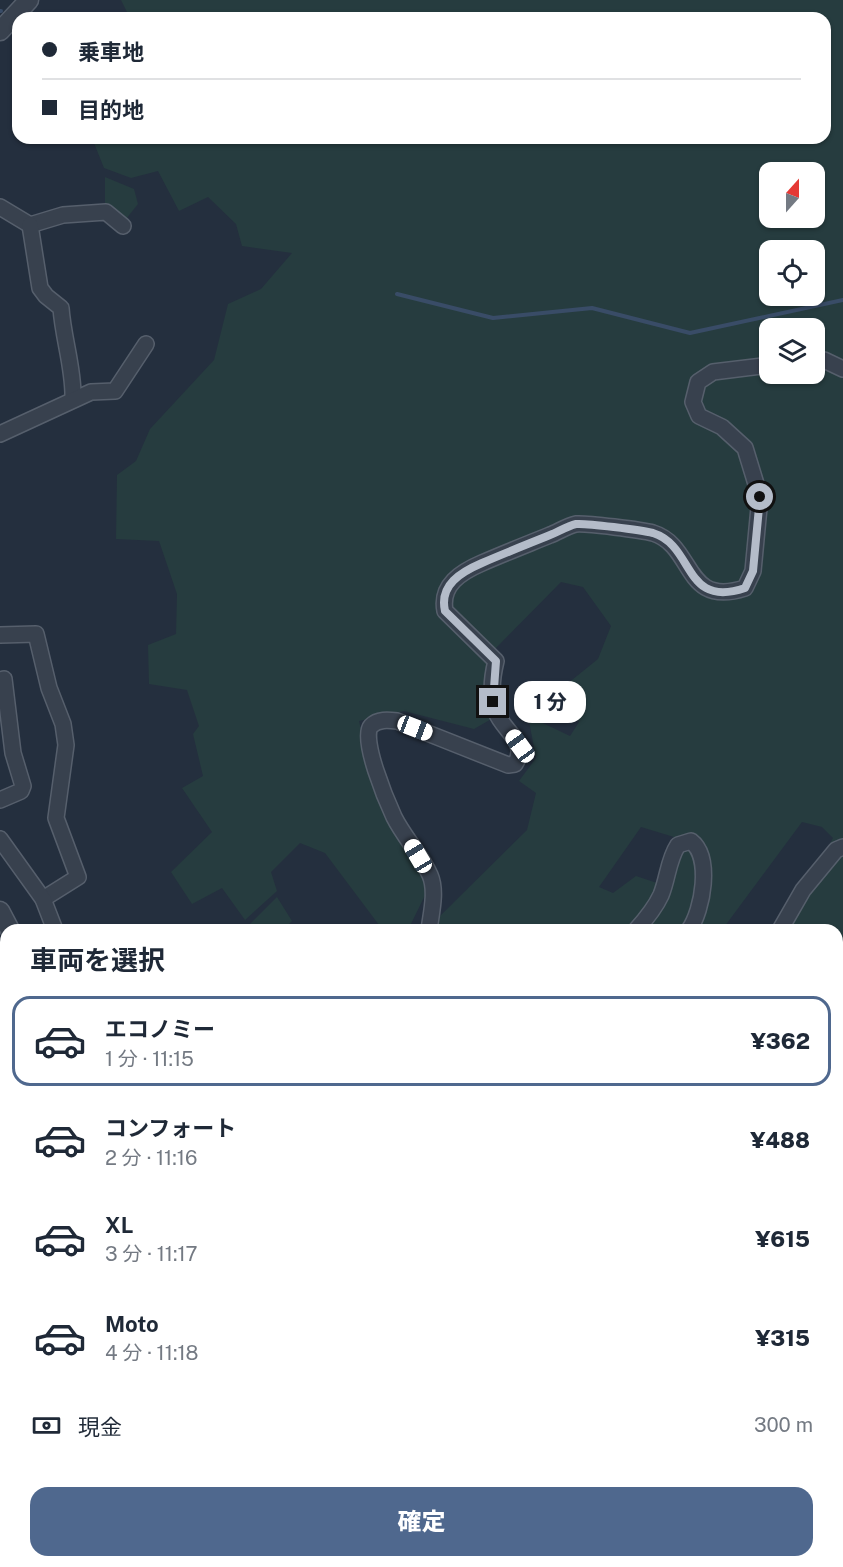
<!DOCTYPE html>
<html lang="ja">
<meta charset="utf-8">
<style>
:root{--surface:#fff;--page:#f6f6f7;--text:#1f2937;--muted:#747a83;--line:#e0e1e3;--accent:#4f688e}
body{margin:0;font-family:"Public Sans","Noto Sans JP",sans-serif;background:var(--page);color:var(--text);height:100vh;display:flex;flex-direction:column;font-size:22px;white-space:nowrap}
*{box-sizing:border-box;margin:0}
p{font-size:20px;color:var(--muted)}
.icon{flex:none;width:33px;height:33px;fill:none;stroke:currentColor;stroke-width:2;stroke-linecap:round;stroke-linejoin:round}
.map{position:relative;flex:1;overflow:hidden}
.sheet{position:absolute;left:0px;top:924px;width:843px;height:644px;display:flex;flex-direction:column;background:var(--surface);border-radius:18px 18px 0 0;box-shadow:0 2px 4px #0004}
.sheet>*{flex:none}
.guide{position:absolute;left:12px;top:12px;width:819px;height:132px;border-radius:18px;box-shadow:0 2px 4px #0004;display:grid;align-content:center;height:132px;padding:0 30px;background:var(--surface)}
.needle{width:39px;rotate:21deg}
.controls{position:absolute;left:759px;top:162px;display:grid;gap:12px}
.controls a{display:grid;place-items:center;width:66px;height:66px;border-radius:12px;background:var(--surface);box-shadow:0 2px 4px #0004;font-size:30px}
.end{position:absolute;width:27px;height:27px;margin:-14px;border:8px solid #b4bcc9;background:#111;box-shadow:0 0 0 3px #111}
.from{border-radius:50%}
.bubble{position:absolute;height:42px;border-radius:18px;background:var(--surface);box-shadow:0 2px 4px #0004;font-size:20px;font-weight:800;line-height:42px;text-align:center}
.car{position:absolute;width:18px;height:36px;margin:-18px -9px;border-radius:8px;box-shadow:0 0 4px 2px #0007;background:linear-gradient(#fff 24%,#345 0 40%,#fff 0 76%,#345 0 86%,#fff 0)}
.guide b{display:flex;align-items:center;gap:21px;height:57px;font-size:22px}
.guide b+b{border-top:2px solid var(--line)}
.guide i{width:15px;height:15px;background:var(--text)}
ul{padding:0;list-style:none}
li{display:flex;align-items:center;gap:18px;height:90px;margin:0 12px 9px;padding:0 18px;border:3px solid transparent;border-radius:18px}
li div{flex:1}
li b{display:block;font-size:22px}
li em{font-style:normal;font-weight:800}
li.current{border-color:var(--accent)}
li>.icon{width:54px;height:54px;stroke-width:1.5}
h2{padding:0 30px;font-size:27px;line-height:72px}
.pay{display:flex;align-items:center;gap:15px;height:66px;padding:0 30px;font-size:22px}
.pay p{margin-inline-start:auto}
.action{display:flex;gap:12px;margin-top:auto;padding:12px 30px}
.action a{flex:1;height:69px;border-radius:18px;background:var(--accent);color:#fff;font-size:24px;font-weight:800;line-height:69px;text-align:center}
.map>svg:first-child{display:block}
.green{fill:#263c3f;fill-rule:evenodd}
.lines{fill:none;stroke-linecap:round;stroke-linejoin:round}
.stream{stroke:#394c67;stroke-width:4}
.river{stroke:#394c67;stroke-width:24}
.minor-casing{stroke:#565f6c;stroke-width:18}
.tertiary-casing{stroke:#565f6c;stroke-width:21}
.secondary-casing{stroke:#565f6c;stroke-width:24}
.minor{stroke:#38414e;stroke-width:15}
.tertiary{stroke:#38414e;stroke-width:18}
.secondary{stroke:#465061;stroke-width:21}
.route{stroke:#b4bcc9;stroke-width:8}
</style>
<div class="map">
<svg width="843" height="1567" viewBox="0 0 843 1567">
<rect width="100%" height="100%" fill="#242f3e"/>
<g class="green">
<path d="M121,0H843V1355H837V930H784L833,838L822,827L802,822L722,930H437L438,918L527,830L536,793L519,781L536,758L528,716L570,736L579,722L562,688L598,659L611,626L583,587L561,582L492,652L507,710L474,729L404,711L359,721L378,800L429,887L408,930L382,929L325,853L300,843L271,872L277,891L245,920L222,888L192,904L171,872L212,832L182,788L203,776L193,734L199,726L187,690L149,684L148,645L176,634L177,594L159,541L116,539L117,475L136,461L150,429L214,360L228,304L261,289L292,253L242,246L236,224L208,197L179,211L158,171L131,178L104,168L92,138H825V18H130ZM770,172H814V218H770ZM770,250H814V296H770ZM770,328H814V374H770ZM641,827L674,837L663,885L636,876L613,893L599,887Z"/>
<path d="M105,177L134,189L138,204L126,219L105,209Z"/>
<path d="M277,897L292,921L283,930H244Z"/>
</g>
<g class="lines">
<g class="stream">
<path d="M0,11H1"/>
<path d="M397,294L493,318L592,308L690,333L843,300"/>
</g>
<g class="river">
<path d="M0,1251L6,1257"/>
<path d="M321,1562L327,1567"/>
</g>
<g class="minor-casing">
<g id="minor">
<path d="M0,207L30,225L63,215L106,212L123,226"/>
<path d="M30,225L40,288L46,296L61,308C63,338 74,369 73,399"/>
<path d="M814,361L824,360L843,369"/>
<path d="M0,434L91,392L115,391L146,344"/>
<path d="M0,635L36,634L49,688L63,724L66,745L56,818L78,877L43,899"/>
<path d="M0,680L4,679L13,753L23,786L21,791L0,800"/>
<path d="M0,839L43,899L55,930"/>
<path d="M429,930C431,914 437,891 430,875C421,855 404,837 394,817C387,802 360,738 371,726C378,719 388,720 397,721L508,765L515,764C529,742 503,731 496,712C490,696 492,677 496,661L445,611C440,585 461,572 482,563C505,553 528,544 550,535C558,532 567,526 576,524C586,523 642,530 653,533C695,546 683,608 745,588L753,571L760,497L745,448L722,427L699,416L693,402L698,382L713,372L770,365"/>
<path d="M636,930C646,919 655,908 661,895C668,878 668,860 678,845L691,841C712,857 703,910 689,930"/>
<path d="M780,930L803,890L836,850L843,847"/>
<path d="M837,1430L843,1434"/>
<path d="M0,1555L6,1561"/>
<path d="M650,1562L663,1567"/>
<path d="M823,1562L838,1567"/>
</g>
</g>
<g class="tertiary-casing">
<g id="tertiary">
<path d="M0,31L29,0"/>
<path d="M0,911L10,930"/>
<path d="M0,1171L6,1166"/>
</g>
</g>
<g class="secondary-casing">
<g id="secondary">
<path d="M0,1286L6,1292"/>
<path d="M279,1562L285,1567"/>
</g>
</g>
<use href="#minor" class="minor"/>
<use href="#tertiary" class="tertiary"/>
<use href="#secondary" class="secondary"/>
</g>
<g class="lines">
<path class="route" d="M493,702L496,661L445,611C439,585 461,572 482,563C505,553 528,544 550,535C558,532 567,526 576,524C586,523 641,530 653,533C695,546 683,609 745,588L753,571L760,497"/>
</g>
</svg>
<div class="controls">
<a><svg class="needle" viewBox="-14 -14 28 28"><path d="M0-13l5 13h-10z" fill="#e53935"/><path d="M0 13l5-13h-10z" fill="#747a83"/></svg></a>
<a><svg class="icon" aria-label="locate" viewBox="0 0 24 24"><circle cx="12" cy="12" r="6"/><path d="M12 2v4M12 18v4M2 12h4M18 12h4"/></svg></a>
<a><svg class="icon" aria-label="layers" viewBox="0 0 24 24"><path d="M12 4l9 5-9 5-9-5zM3 14l9 5 9-5"/></svg></a>
</div>
<i class="end from" style="left:760px;top:497px"></i>
<i class="end" style="left:493px;top:702px"></i>
<div class="bubble" style="left:514px;top:681px;width:72px">1 分</div>
<i class="car" style="left:415px;top:728px;rotate:111deg"></i>
<i class="car" style="left:520px;top:746px;rotate:324deg"></i>
<i class="car" style="left:418px;top:856px;rotate:329deg"></i>
<div class="guide">
<b><i class="from"></i>乗車地</b>
<b><i></i>目的地</b>
</div>
<section class="sheet">
<h2>車両を選択</h2>
<ul>
<li class="current"><svg class="icon" aria-label="car" viewBox="0 0 24 24"><path d="M5 17H2v-5l4-1 3-4h7l3 4 3 1v5h-3M9 17h6M6 11h13"/><circle cx="7" cy="17" r="2"/><circle cx="17" cy="17" r="2"/></svg><div><b>エコノミー</b><p>1 分 · 11:15</p></div><em>¥362</em></li>
<li><svg class="icon" aria-label="car" viewBox="0 0 24 24"><path d="M5 17H2v-5l4-1 3-4h7l3 4 3 1v5h-3M9 17h6M6 11h13"/><circle cx="7" cy="17" r="2"/><circle cx="17" cy="17" r="2"/></svg><div><b>コンフォート</b><p>2 分 · 11:16</p></div><em>¥488</em></li>
<li><svg class="icon" aria-label="car" viewBox="0 0 24 24"><path d="M5 17H2v-5l4-1 3-4h7l3 4 3 1v5h-3M9 17h6M6 11h13"/><circle cx="7" cy="17" r="2"/><circle cx="17" cy="17" r="2"/></svg><div><b>XL</b><p>3 分 · 11:17</p></div><em>¥615</em></li>
<li><svg class="icon" aria-label="car" viewBox="0 0 24 24"><path d="M5 17H2v-5l4-1 3-4h7l3 4 3 1v5h-3M9 17h6M6 11h13"/><circle cx="7" cy="17" r="2"/><circle cx="17" cy="17" r="2"/></svg><div><b>Moto</b><p>4 分 · 11:18</p></div><em>¥315</em></li>
</ul>
<div class="pay"><svg class="icon" aria-label="cash" viewBox="0 0 24 24"><path d="M3 7h18v10H3z"/><circle cx="12" cy="12" r="2"/></svg>現金<p>300 m</p></div>
<div class="action"><a>確定</a></div>
</section>
</div>
